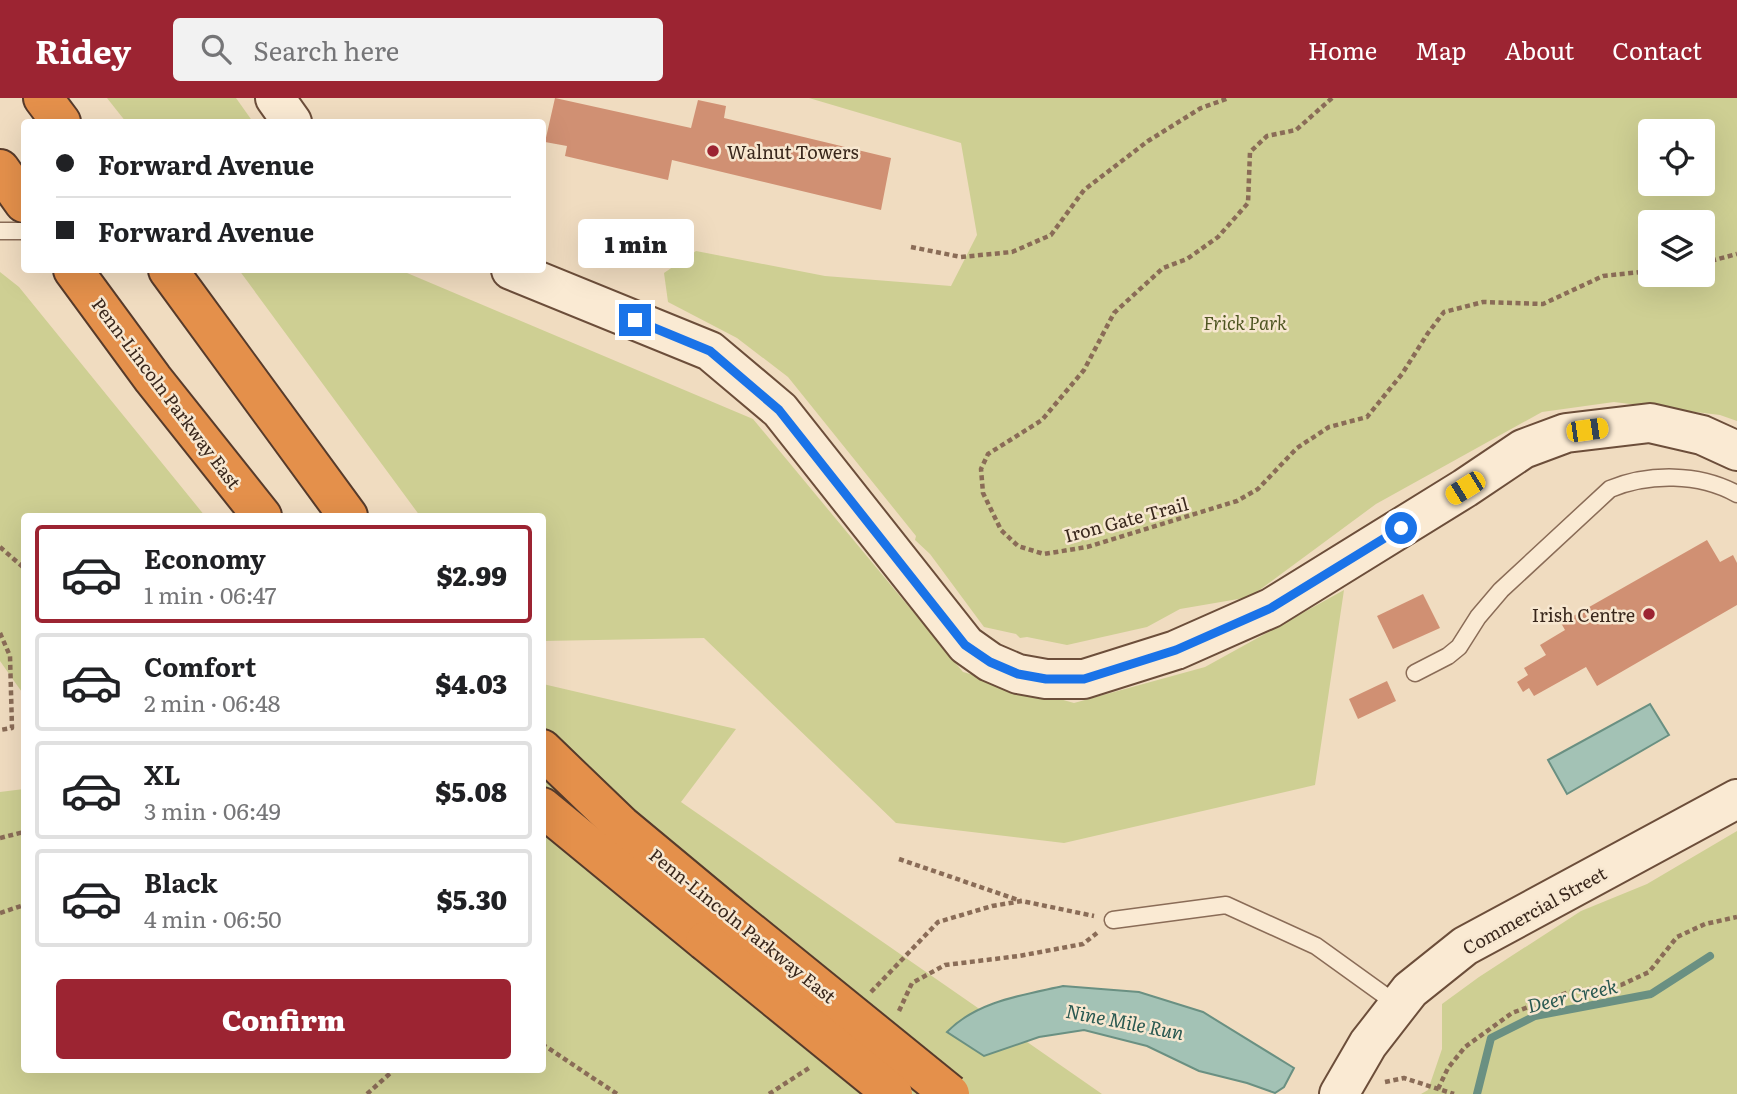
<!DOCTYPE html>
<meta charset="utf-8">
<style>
:root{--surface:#fff;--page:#f2f2f2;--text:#202124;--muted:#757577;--line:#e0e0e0;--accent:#9c2432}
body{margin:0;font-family:Literata,serif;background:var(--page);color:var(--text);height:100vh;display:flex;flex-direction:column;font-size:26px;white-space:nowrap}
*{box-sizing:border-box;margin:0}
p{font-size:23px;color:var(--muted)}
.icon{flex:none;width:38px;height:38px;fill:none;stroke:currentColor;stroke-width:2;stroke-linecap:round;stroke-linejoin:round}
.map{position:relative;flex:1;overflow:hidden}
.sheet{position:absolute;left:21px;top:415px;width:525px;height:560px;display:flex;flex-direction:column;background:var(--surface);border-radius:7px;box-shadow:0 7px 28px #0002}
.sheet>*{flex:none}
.banner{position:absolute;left:21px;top:21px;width:525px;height:154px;border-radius:7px;box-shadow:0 7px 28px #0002;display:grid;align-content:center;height:154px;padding:0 35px;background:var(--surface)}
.tools{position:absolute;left:1638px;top:21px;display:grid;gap:14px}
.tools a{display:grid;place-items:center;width:77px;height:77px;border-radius:7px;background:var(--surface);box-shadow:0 7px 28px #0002;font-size:35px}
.end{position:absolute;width:32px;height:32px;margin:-16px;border:9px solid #1a73e8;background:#fff;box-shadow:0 0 0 4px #fff}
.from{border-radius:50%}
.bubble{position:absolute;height:49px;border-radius:7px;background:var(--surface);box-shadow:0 7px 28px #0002;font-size:23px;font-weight:800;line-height:49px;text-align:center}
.car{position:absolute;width:21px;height:42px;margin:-21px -10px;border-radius:9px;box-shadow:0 0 5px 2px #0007;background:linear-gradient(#f5c518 24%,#345 0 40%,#f5c518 0 76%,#345 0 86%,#f5c518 0)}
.banner b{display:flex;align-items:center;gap:24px;height:66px;font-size:26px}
.banner b+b{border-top:2px solid var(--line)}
.banner i{width:18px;height:18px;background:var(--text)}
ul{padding:12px 0 0;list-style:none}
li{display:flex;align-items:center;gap:21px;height:98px;margin:0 14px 10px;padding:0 21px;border:4px solid var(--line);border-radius:7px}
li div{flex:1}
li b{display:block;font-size:26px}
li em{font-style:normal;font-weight:800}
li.current{border-color:var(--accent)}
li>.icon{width:63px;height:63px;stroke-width:1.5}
.primary-button{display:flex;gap:14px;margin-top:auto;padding:14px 35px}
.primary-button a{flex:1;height:80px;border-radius:7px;background:var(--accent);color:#fff;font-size:28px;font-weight:800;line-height:80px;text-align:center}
header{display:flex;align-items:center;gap:42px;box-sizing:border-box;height:98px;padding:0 35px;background:var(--accent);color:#fff}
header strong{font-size:33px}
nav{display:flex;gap:38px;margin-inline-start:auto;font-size:24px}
.search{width:490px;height:63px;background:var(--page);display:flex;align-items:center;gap:18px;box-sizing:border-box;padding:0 24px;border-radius:7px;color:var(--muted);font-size:26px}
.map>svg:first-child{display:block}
.green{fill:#cecf93;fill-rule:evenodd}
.water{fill:#a3c2b5;stroke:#6a9082;stroke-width:2}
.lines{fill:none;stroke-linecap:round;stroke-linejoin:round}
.stream{stroke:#6a9082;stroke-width:8}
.building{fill:#d09073}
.lane-casing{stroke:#8a6c57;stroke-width:19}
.secondary-casing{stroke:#6c4e3a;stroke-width:42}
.highway-casing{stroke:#573b2b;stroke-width:42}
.path{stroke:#8a6c57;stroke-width:4.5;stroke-dasharray:5 3.5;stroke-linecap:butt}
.lane{stroke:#faead3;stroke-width:16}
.secondary{stroke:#faead3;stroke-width:38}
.highway{stroke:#e4904b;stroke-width:38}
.highway-bridge-casing{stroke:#573b2b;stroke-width:42;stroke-linecap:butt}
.highway-bridge{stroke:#e4904b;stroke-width:38}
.route{stroke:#1a73e8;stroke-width:9}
.poi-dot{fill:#9c2432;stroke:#f7e7d0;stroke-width:2.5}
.labels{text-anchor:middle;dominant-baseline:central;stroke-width:5;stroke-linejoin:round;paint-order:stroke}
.poi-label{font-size:18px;fill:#39271c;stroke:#f7e7d0;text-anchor:start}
.park-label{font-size:18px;font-style:italic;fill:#4f5622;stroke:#f7e7d0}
.street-label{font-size:18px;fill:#39271c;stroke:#f7e7d0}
.water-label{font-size:19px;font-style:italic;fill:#2a5951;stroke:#f7e7d0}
</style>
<header>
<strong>Ridey</strong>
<div class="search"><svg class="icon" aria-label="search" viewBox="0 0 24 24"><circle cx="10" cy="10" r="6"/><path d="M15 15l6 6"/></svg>Search here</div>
<nav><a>Home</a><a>Map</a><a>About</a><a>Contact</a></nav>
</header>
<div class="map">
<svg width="1737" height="996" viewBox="0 0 1737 996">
<rect width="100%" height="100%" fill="#f0dcc0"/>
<g class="green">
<path d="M107,0H236L253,24H126Z"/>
<path d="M809,0H1737V323L1720,317L1614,304L1542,314L1376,406L1250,499L1180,511L1147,529L1067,547L1027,539L1020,540L1016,536L984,529L930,456L915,442L916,438L788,279L737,240L668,204L664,175L696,153L825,178L951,188L977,137L961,45ZM1650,33H1703V86H1650ZM1650,124H1703V177H1650Z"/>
<path d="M239,172H400L753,321L963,574L1074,605L1205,569L1344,492L1315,687L1064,745L896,725L704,540L543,543L542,418H420Z"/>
<path d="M0,174L19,189L205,418H24V597L0,563Z"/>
<path d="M543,586L736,631L681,704L1102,996H0V694L24,691V971H542Z"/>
<path d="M1737,733V996H1421L1428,992L1442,951V906L1479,879L1581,813L1647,786Z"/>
</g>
<g class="water">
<path d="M1650,606L1669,637L1567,696L1548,662Z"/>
<path d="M1063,888L1139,894L1203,914L1294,970L1284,989L1275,995L1247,985L1199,973L1147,948L1084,932L1039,939L984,958L947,934C977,903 1023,897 1063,888Z"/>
</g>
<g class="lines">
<path class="stream" d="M1477,996L1491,940L1535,918L1651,896L1710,858"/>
</g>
<g class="building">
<path d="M555,0L691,30L698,2L726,8L724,20L891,60L881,112L672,62L668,82L565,58L567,48L545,44Z"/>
<path d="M1707,442L1720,464L1733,457L1737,465V507L1597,588L1586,569L1534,598L1529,590L1523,594L1517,584L1528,577L1524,570L1546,557L1540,547L1565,532L1561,525Z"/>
<path d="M1423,496L1440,530L1393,551L1377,518Z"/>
<path d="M1387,583L1396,603L1358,621L1349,601Z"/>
</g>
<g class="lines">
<g class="lane-casing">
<g id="lane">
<path d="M0,133H24"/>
<path d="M1415,575L1448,558L1459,549L1478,519L1501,492L1610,391C1649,375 1699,375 1737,396"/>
<path d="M1113,822L1226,807L1316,848L1398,907"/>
</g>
</g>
<g class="secondary-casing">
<g id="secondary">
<path d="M275,0L292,24"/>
<path d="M511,172L710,253L780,312L966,547L990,564L1018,576L1046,581H1084L1176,552L1271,510L1465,390L1523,351L1566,335L1650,325L1702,337L1737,353"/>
<path d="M1339,996L1368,946L1410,892L1465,848L1737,701"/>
</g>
</g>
<g class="highway-casing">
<g id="highway">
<path d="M43,0L61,24"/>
<path d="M0,71L24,105"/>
<path d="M73,172L153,281L262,418"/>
<path d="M168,172L348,418"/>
<path d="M542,651L621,727L728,816"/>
<path d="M542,709L705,843"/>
</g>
</g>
<g class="path">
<path d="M1332,0L1296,32L1267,38L1250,54L1248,105L1218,139L1187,161L1163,170L1114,215L1084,272L1042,322L988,356L981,371L983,395L1001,432L1018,448L1044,456L1087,449L1237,403L1258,391L1297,350L1329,329L1367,319L1402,276L1428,235L1444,214L1483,204L1543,206L1603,178L1650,173"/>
<path d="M911,149L961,159L1012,154L1051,137L1084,92L1148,43L1201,10L1229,0"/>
<path d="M1703,165L1737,156"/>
<path d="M0,449L24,470"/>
<path d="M0,535L10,558L12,630L0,632"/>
<path d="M0,740L24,734"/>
<path d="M899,761L1021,803"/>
<path d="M0,815L24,807"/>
<path d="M871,894L938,824L992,808L1022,803L1094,818"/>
<path d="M899,913L912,885L945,867L1019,858L1083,846L1097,835"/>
<path d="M542,946L617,996"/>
<path d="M1385,984L1404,980L1454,996"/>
<path d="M1438,991L1448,970L1465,949L1512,915L1569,894L1621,887L1649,874L1677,839L1705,826L1737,819"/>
<path d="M367,996L395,971"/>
<path d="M769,996L809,970"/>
</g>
<use href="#lane" class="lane"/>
<use href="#secondary" class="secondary"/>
<use href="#highway" class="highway"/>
<g class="highway-bridge-casing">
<g id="highway-bridge">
<path d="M728,816L950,996"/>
<path d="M705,843L893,996"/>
</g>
</g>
<use href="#highway-bridge" class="highway-bridge"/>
</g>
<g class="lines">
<path class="route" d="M635,222L710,253L779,312L965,547L990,564L1018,576L1046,581H1084L1176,552L1271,510L1401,430"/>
</g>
<g class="poi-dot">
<circle cx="713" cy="53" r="7"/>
<circle cx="1649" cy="516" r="7"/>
</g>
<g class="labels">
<g class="poi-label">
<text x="727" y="53">Walnut Towers</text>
<text x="1635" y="516" text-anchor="end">Irish Centre</text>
</g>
<g class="park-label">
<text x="1245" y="224">Frick Park</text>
</g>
<g class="street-label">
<text transform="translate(167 295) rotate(53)">Penn-Lincoln Parkway East</text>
<text transform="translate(1126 421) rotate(-15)">Iron Gate Trail</text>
<text transform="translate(1534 812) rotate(-29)">Commercial Street</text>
<text transform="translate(743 827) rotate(39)">Penn-Lincoln Parkway East</text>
</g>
<g class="water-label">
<text transform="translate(1572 897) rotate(-13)">Deer Creek</text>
<text transform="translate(1125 923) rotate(11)">Nine Mile Run</text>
</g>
</g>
</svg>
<div class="tools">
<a><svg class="icon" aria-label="locate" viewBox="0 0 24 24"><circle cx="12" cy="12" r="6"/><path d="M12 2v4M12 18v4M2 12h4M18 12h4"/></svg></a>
<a><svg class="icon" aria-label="layers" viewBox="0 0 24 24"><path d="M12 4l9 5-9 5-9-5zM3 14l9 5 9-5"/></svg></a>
</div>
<i class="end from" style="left:1401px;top:430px"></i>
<i class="end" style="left:635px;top:222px"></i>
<div class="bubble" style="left:578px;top:121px;width:116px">1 min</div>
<i class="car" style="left:1587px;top:332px;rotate:82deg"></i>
<i class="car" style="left:1465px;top:390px;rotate:238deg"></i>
<div class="banner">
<b><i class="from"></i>Forward Avenue</b>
<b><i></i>Forward Avenue</b>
</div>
<section class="sheet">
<ul>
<li class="current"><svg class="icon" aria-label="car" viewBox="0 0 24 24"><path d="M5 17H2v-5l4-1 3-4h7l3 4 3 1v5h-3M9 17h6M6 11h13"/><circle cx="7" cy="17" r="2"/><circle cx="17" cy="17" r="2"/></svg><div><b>Economy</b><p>1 min · 06:47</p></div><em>$2.99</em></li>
<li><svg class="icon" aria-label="car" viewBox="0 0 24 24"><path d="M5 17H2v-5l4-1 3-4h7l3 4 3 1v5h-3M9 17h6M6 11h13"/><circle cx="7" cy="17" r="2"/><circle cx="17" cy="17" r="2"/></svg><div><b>Comfort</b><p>2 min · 06:48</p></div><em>$4.03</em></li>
<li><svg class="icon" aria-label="car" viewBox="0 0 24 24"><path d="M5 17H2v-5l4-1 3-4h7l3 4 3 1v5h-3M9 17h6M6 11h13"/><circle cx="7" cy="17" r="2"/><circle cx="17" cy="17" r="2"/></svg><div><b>XL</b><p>3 min · 06:49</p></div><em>$5.08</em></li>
<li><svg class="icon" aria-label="car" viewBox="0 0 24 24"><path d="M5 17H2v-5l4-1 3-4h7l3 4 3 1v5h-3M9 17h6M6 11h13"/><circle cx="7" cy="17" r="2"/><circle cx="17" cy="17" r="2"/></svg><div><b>Black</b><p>4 min · 06:50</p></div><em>$5.30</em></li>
</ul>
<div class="primary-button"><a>Confirm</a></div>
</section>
</div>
